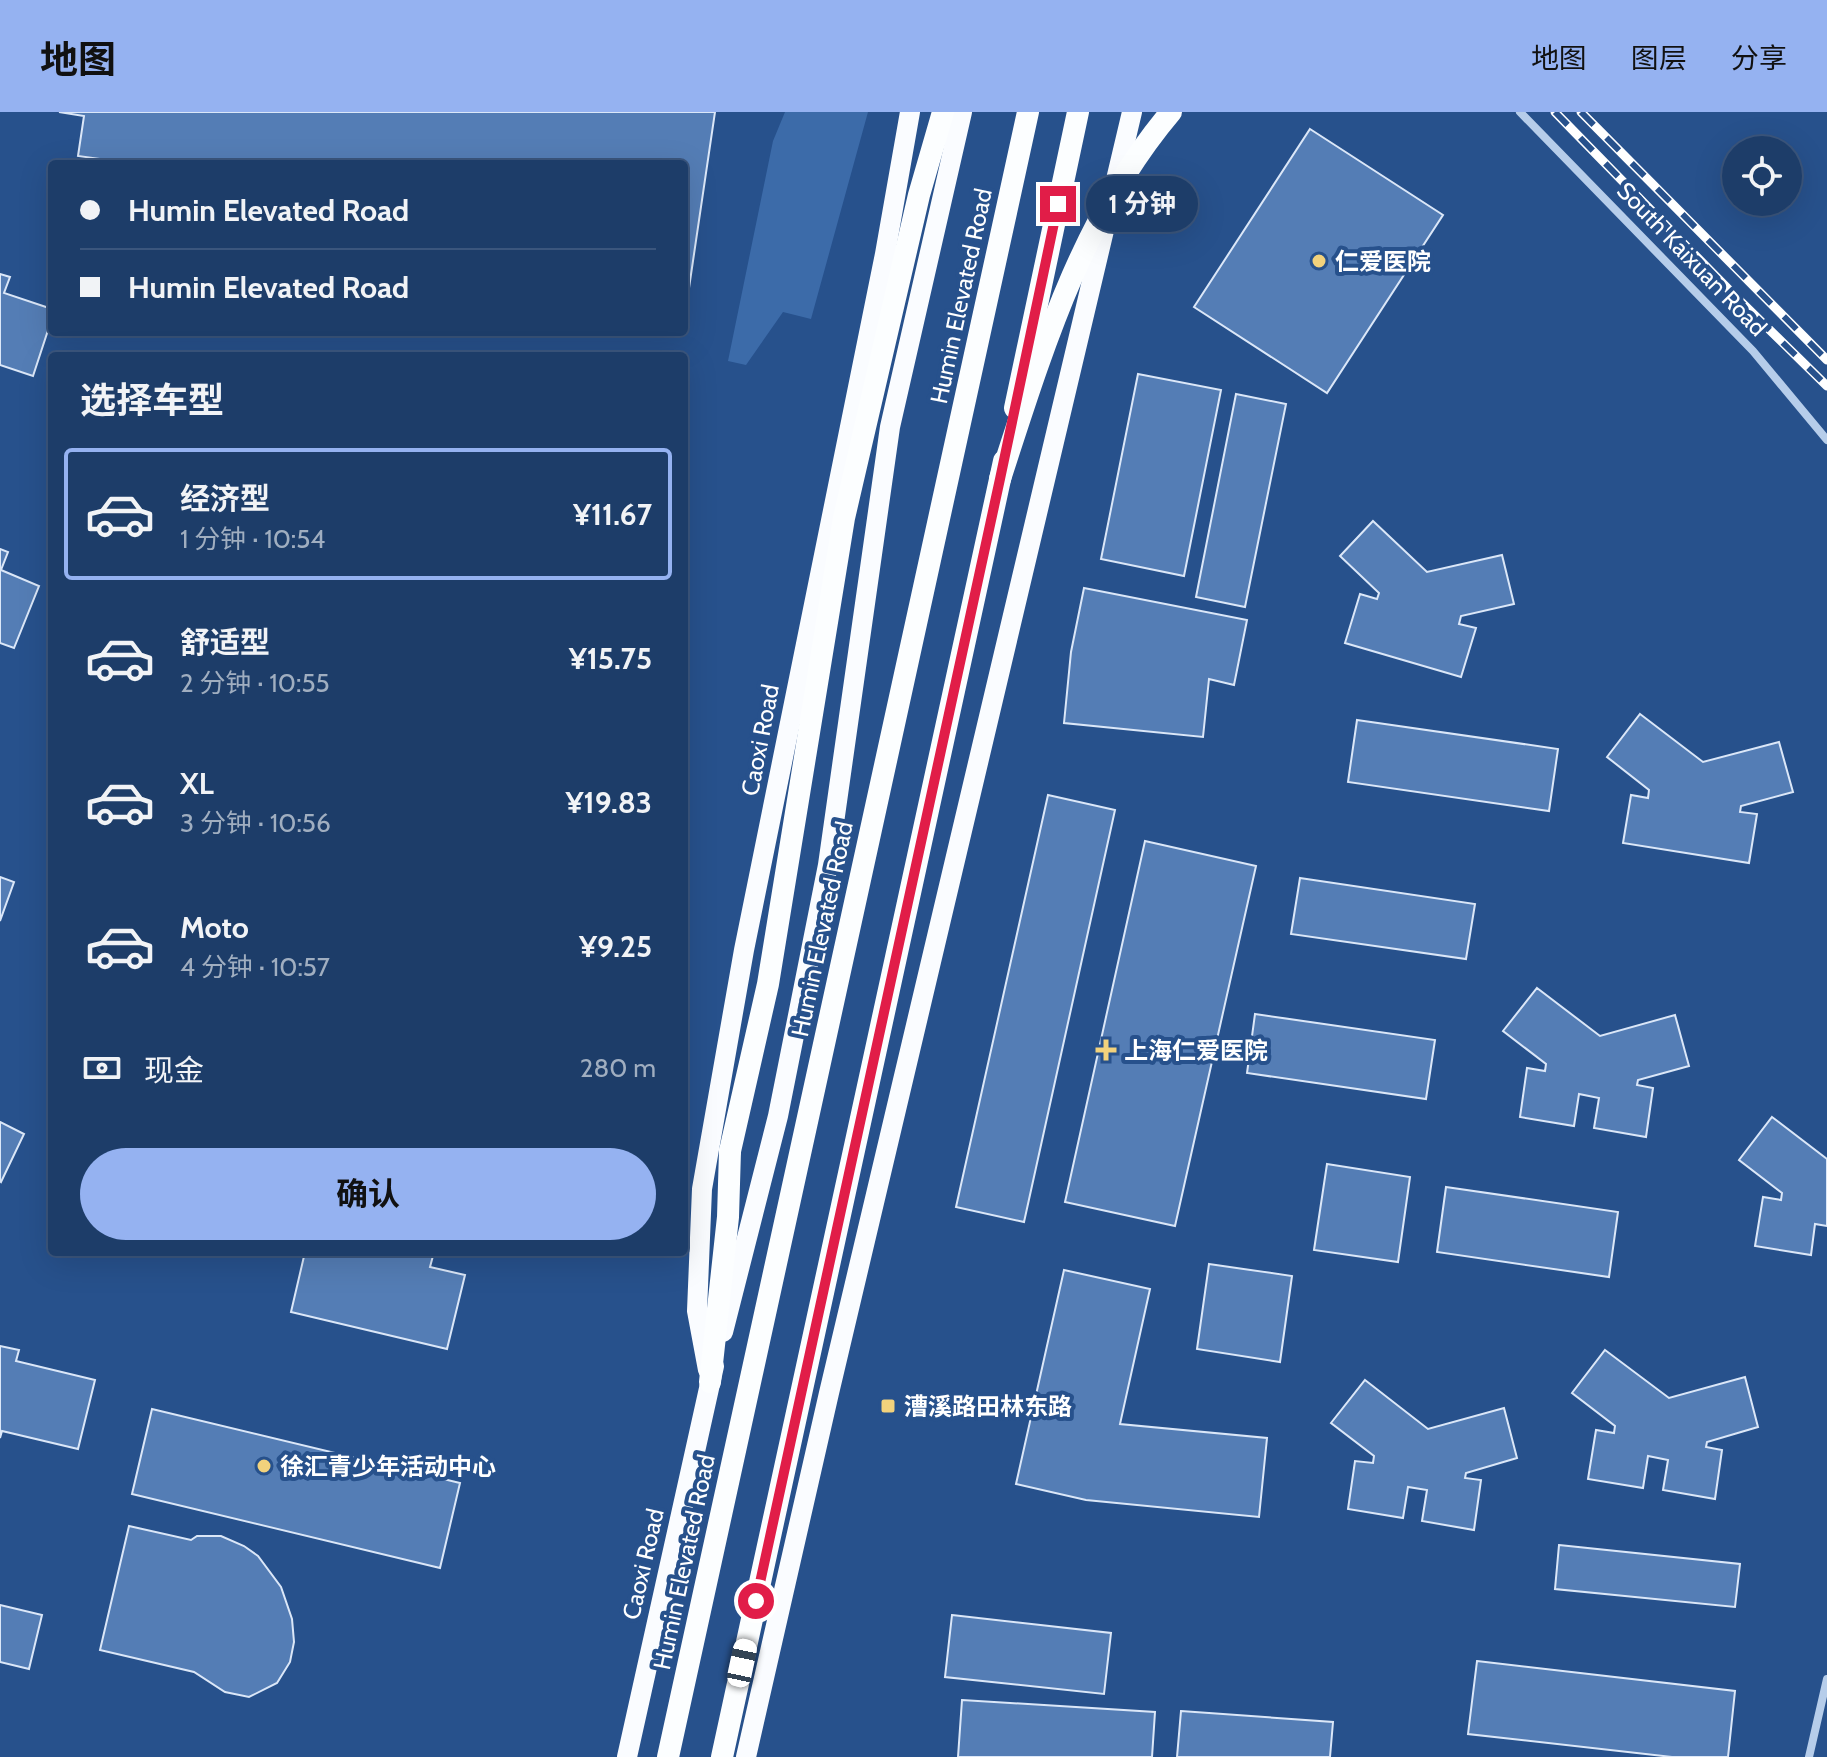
<!DOCTYPE html>
<html lang="zh">
<meta charset="utf-8">
<style>
:root{--surface:#1d3d69;--page:#25446f;--text:#f1f3f6;--muted:#a0aec0;--line:#3b567d;--accent:#95b2f1}
body{margin:0;font-family:Cabin,"Noto Sans SC",sans-serif;background:var(--page);color:var(--text);height:100vh;display:flex;flex-direction:column;font-size:30px;white-space:nowrap}
*{box-sizing:border-box;margin:0}
p{font-size:26px;color:var(--muted)}
.icon{flex:none;width:44px;height:44px;fill:none;stroke:currentColor;stroke-width:2;stroke-linecap:round;stroke-linejoin:round}
.map{position:relative;flex:1;overflow:hidden}
.sheet{position:absolute;left:48px;top:240px;width:640px;height:904px;display:flex;flex-direction:column;background:var(--surface);border-radius:8px;box-shadow:0 8px 32px #0002,0 0 0 2px var(--line)}
.sheet>*{flex:none}
.guide{position:absolute;left:48px;top:48px;width:640px;height:176px;border-radius:8px;box-shadow:0 8px 32px #0002,0 0 0 2px var(--line);display:grid;align-content:center;height:176px;padding:0 32px;background:var(--surface)}
.fabs{position:absolute;left:1722px;top:24px;display:grid;gap:16px}
.fabs a{display:grid;place-items:center;width:80px;height:80px;border-radius:50%;background:var(--surface);box-shadow:0 8px 32px #0002,0 0 0 2px var(--line);font-size:40px}
.end{position:absolute;width:36px;height:36px;margin:-18px;border:10px solid #e11d48;background:#fff;box-shadow:0 0 0 4px #fff}
.from{border-radius:50%}
.bubble{position:absolute;height:56px;border-radius:28px;background:var(--surface);box-shadow:0 8px 32px #0002,0 0 0 2px var(--line);font-size:26px;font-weight:700;line-height:56px;text-align:center}
.car{position:absolute;width:24px;height:48px;margin:-24px -12px;border-radius:10px;box-shadow:0 0 6px 2px #0007;background:linear-gradient(#fff 24%,#345 0 40%,#fff 0 76%,#345 0 86%,#fff 0)}
.guide b{display:flex;align-items:center;gap:28px;height:76px;font-size:30px}
.guide b+b{border-top:2px solid var(--line)}
.guide i{width:20px;height:20px;background:var(--text)}
ul{padding:0;list-style:none}
li{display:flex;align-items:center;gap:24px;height:132px;margin:0 16px 12px;padding:0 16px;border:4px solid transparent;border-radius:8px}
li div{flex:1}
li b{display:block;font-size:30px}
li em{font-style:normal;font-weight:700}
li.on{border-color:var(--accent)}
li>.icon{width:72px;height:72px;stroke-width:1.5}
h2{padding:0 32px;font-size:36px;line-height:96px}
.pay{display:flex;align-items:center;gap:20px;height:88px;padding:0 32px;font-size:30px}
.pay p{margin-inline-start:auto}
.button{display:flex;gap:16px;margin-top:auto;padding:16px 32px}
.button a{flex:1;height:92px;border-radius:48px;background:var(--accent);color:#111;font-size:32px;font-weight:700;line-height:92px;text-align:center}
header{display:flex;align-items:center;gap:48px;box-sizing:border-box;height:112px;padding:0 40px;background:var(--accent);color:#111}
header strong{font-size:38px}
nav{display:flex;gap:44px;margin-inline-start:auto;font-size:28px}
.map>svg:first-child{display:block}
.green{fill:#3c6ba9}
.building{fill:#547db5;stroke:#dbe7f8;stroke-width:2}
.lines{fill:none;stroke-linecap:round;stroke-linejoin:round}
.minor{stroke:#b6cdea;stroke-width:8}
.primary{stroke:#fafcff;stroke-width:20}
.trunk{stroke:#fcfeff;stroke-width:22}
.rail-casing{stroke:#fff;stroke-width:9}
.rail{stroke:#27518c;stroke-width:6;stroke-dasharray:18;stroke-linecap:butt}
.trunk-bridge{stroke:#fcfeff;stroke-width:22}
.route{stroke:#e11d48;stroke-width:10}
.poi-dot{fill:#f2d27c;stroke:#27518c;stroke-width:3}
.labels{text-anchor:middle;dominant-baseline:central;stroke-width:8;stroke-linejoin:round;paint-order:stroke}
.street-label{font-size:24px;fill:#fff;stroke:#27518c}
.poi-label{font-size:24px;font-weight:bold;fill:#fff;stroke:#27518c;text-anchor:start}
</style>
<header>
<strong>地图</strong>
<nav><a>地图</a><a>图层</a><a>分享</a></nav>
</header>
<div class="map">
<svg width="1827" height="1645" viewBox="0 0 1827 1645">
<rect width="100%" height="100%" fill="#27518c"/>
<path class="green" d="M785,0H868L811,207L783,200L746,253L728,249L773,29Z"/>
<g class="building">
<path d="M59,0H715L689,176L684,175V52H114L115,49L78,44L84,4Z"/>
<path d="M1310,17L1443,103L1327,281L1194,195Z"/>
<path d="M0,162L10,165L4,181L52,197V206L33,264L0,253Z"/>
<path d="M1138,262L1221,278L1184,464L1101,447Z"/>
<path d="M1236,282L1286,292L1245,495L1196,485Z"/>
<path d="M1373,409L1427,460L1502,443L1514,492L1461,504L1459,512L1476,516L1461,565L1345,531L1360,482L1377,487L1379,481L1340,444Z"/>
<path d="M0,437L8,440L1,458L39,474L14,536L0,531Z"/>
<path d="M1084,476L1247,508L1234,573L1209,567L1203,625L1064,611L1071,540Z"/>
<path d="M1640,602L1703,650L1779,630L1793,680L1741,694L1740,700L1757,702L1749,751L1623,731L1631,683L1648,686L1649,678L1607,645Z"/>
<path d="M1357,608L1558,637L1549,699L1348,670Z"/>
<path d="M1048,683L1115,698L1024,1110L956,1095Z"/>
<path d="M1145,729L1256,754L1175,1114L1065,1090Z"/>
<path d="M0,765L14,770L0,809Z"/>
<path d="M1300,766L1475,792L1466,847L1291,822Z"/>
<path d="M1537,876L1600,924L1675,903L1689,954L1638,968L1637,973L1653,976L1646,1025L1594,1016L1599,986L1579,982L1574,1014L1520,1005L1527,956L1545,959L1546,952L1503,919Z"/>
<path d="M1255,902L1435,928L1426,987L1247,961Z"/>
<path d="M1772,1005L1827,1047V1114L1815,1112L1811,1143L1755,1134L1763,1085L1781,1088L1782,1081L1739,1048Z"/>
<path d="M0,1010L24,1022L1,1070L0,1069Z"/>
<path d="M1327,1052L1410,1065L1398,1150L1314,1138Z"/>
<path d="M1446,1075L1618,1100L1609,1165L1437,1140Z"/>
<path d="M305,1140H434L430,1155L465,1163L447,1237L291,1200Z"/>
<path d="M1209,1152L1292,1164L1280,1250L1197,1237Z"/>
<path d="M1064,1158L1150,1177L1120,1312L1267,1326L1259,1405L1086,1388L1016,1372Z"/>
<path d="M0,1234L19,1238L16,1249L95,1268L78,1337L2,1319L0,1326Z"/>
<path d="M1605,1238L1669,1286L1745,1265L1758,1315L1707,1330L1706,1335L1722,1338L1715,1387L1663,1378L1668,1348L1648,1344L1643,1376L1588,1367L1596,1318L1614,1321L1615,1314L1572,1281Z"/>
<path d="M1365,1268L1428,1317L1504,1296L1517,1346L1466,1361L1465,1366L1481,1368L1474,1418L1422,1409L1427,1378L1408,1375L1403,1406L1348,1397L1355,1349L1373,1351L1374,1344L1331,1311Z"/>
<path d="M152,1297L460,1371L440,1456L132,1382Z"/>
<path d="M129,1414L191,1428L197,1424H221L244,1434L258,1444L281,1475L292,1507L294,1530L290,1550L277,1571L249,1585L225,1580L194,1560L100,1538Z"/>
<path d="M1559,1433L1740,1452L1735,1495L1555,1477Z"/>
<path d="M0,1493L42,1503L29,1557L0,1550Z"/>
<path d="M952,1503L1111,1521L1104,1582L945,1565Z"/>
<path d="M1477,1549L1735,1579L1728,1645H1672L1468,1622Z"/>
<path d="M962,1588L1155,1600L1152,1645H958Z"/>
<path d="M1181,1599L1333,1610L1330,1645H1177Z"/>
</g>
<g class="lines">
<g class="minor">
<path d="M1520,0L1753,239L1827,328"/>
<path d="M1809,1645L1827,1567"/>
</g>
<g class="primary">
<path d="M723,1220L778,1004L828,753L890,315L962,0"/>
<path d="M708,1258L697,1199L702,1077L744,838L885,142L910,0"/>
<path d="M627,1645L714,1254"/>
<path d="M746,1645L829,1281L1132,0"/>
</g>
<g class="trunk">
<path d="M1015,296L1078,0"/>
<path d="M710,1270L728,1105L730,1039"/>
<path d="M668,1645L1028,0"/>
<path d="M722,1645L1004,349"/>
</g>
<g class="rail-casing">
<g id="rail">
<path d="M1555,0L1735,184L1827,274"/>
<path d="M1581,0L1827,248"/>
</g>
</g>
<use href="#rail" class="rail"/>
<g class="trunk-bridge">
<path d="M1000,367C1042,238 1082,105 1171,0"/>
<path d="M730,1039L768,872L844,406L919,83L943,0"/>
</g>
</g>
<g class="lines">
<path class="route" d="M756,1489L1000,367L1058,92"/>
</g>
<g class="poi-dot">
<circle cx="1319" cy="149" r="8"/>
<path d="M1102 926h8v8h8v8h-8v8h-8v-8h-8v-8h8z"/>
<rect x="880" y="1286" width="16" height="16" rx="4"/>
<circle cx="264" cy="1354" r="8"/>
</g>
<g class="labels">
<g class="street-label">
<text transform="translate(1692 147) rotate(46)">South Kaixuan Road</text>
<text transform="translate(961 184) rotate(-78)">Humin Elevated Road</text>
<text transform="translate(760 628) rotate(-79)">Caoxi Road</text>
<text transform="translate(822 817) rotate(-78)">Humin Elevated Road</text>
<text transform="translate(684 1450) rotate(-78)">Humin Elevated Road</text>
<text transform="translate(643 1452) rotate(-77)">Caoxi Road</text>
</g>
<g class="poi-label">
<text x="1335" y="149">仁爱医院</text>
<text x="1124" y="938">上海仁爱医院</text>
<text x="904" y="1294">漕溪路田林东路</text>
<text x="280" y="1354">徐汇青少年活动中心</text>
</g>
</g>
</svg>
<div class="fabs">
<a><svg class="icon" aria-label="locate" viewBox="0 0 24 24"><circle cx="12" cy="12" r="6"/><path d="M12 2v4M12 18v4M2 12h4M18 12h4"/></svg></a>
</div>
<i class="end from" style="left:756px;top:1489px"></i>
<i class="end" style="left:1058px;top:92px"></i>
<div class="bubble" style="left:1086px;top:64px;width:112px">1 分钟</div>
<i class="car" style="left:742px;top:1551px;rotate:12deg"></i>
<div class="guide">
<b><i class="from"></i>Humin Elevated Road</b>
<b><i></i>Humin Elevated Road</b>
</div>
<section class="sheet">
<h2>选择车型</h2>
<ul>
<li class="on"><svg class="icon" aria-label="car" viewBox="0 0 24 24"><path d="M5 17H2v-5l4-1 3-4h7l3 4 3 1v5h-3M9 17h6M6 11h13"/><circle cx="7" cy="17" r="2"/><circle cx="17" cy="17" r="2"/></svg><div><b>经济型</b><p>1 分钟 · 10:54</p></div><em>¥11.67</em></li>
<li><svg class="icon" aria-label="car" viewBox="0 0 24 24"><path d="M5 17H2v-5l4-1 3-4h7l3 4 3 1v5h-3M9 17h6M6 11h13"/><circle cx="7" cy="17" r="2"/><circle cx="17" cy="17" r="2"/></svg><div><b>舒适型</b><p>2 分钟 · 10:55</p></div><em>¥15.75</em></li>
<li><svg class="icon" aria-label="car" viewBox="0 0 24 24"><path d="M5 17H2v-5l4-1 3-4h7l3 4 3 1v5h-3M9 17h6M6 11h13"/><circle cx="7" cy="17" r="2"/><circle cx="17" cy="17" r="2"/></svg><div><b>XL</b><p>3 分钟 · 10:56</p></div><em>¥19.83</em></li>
<li><svg class="icon" aria-label="car" viewBox="0 0 24 24"><path d="M5 17H2v-5l4-1 3-4h7l3 4 3 1v5h-3M9 17h6M6 11h13"/><circle cx="7" cy="17" r="2"/><circle cx="17" cy="17" r="2"/></svg><div><b>Moto</b><p>4 分钟 · 10:57</p></div><em>¥9.25</em></li>
</ul>
<div class="pay"><svg class="icon" aria-label="cash" viewBox="0 0 24 24"><path d="M3 7h18v10H3z"/><circle cx="12" cy="12" r="2"/></svg>现金<p>280 m</p></div>
<div class="button"><a>确认</a></div>
</section>
</div>
